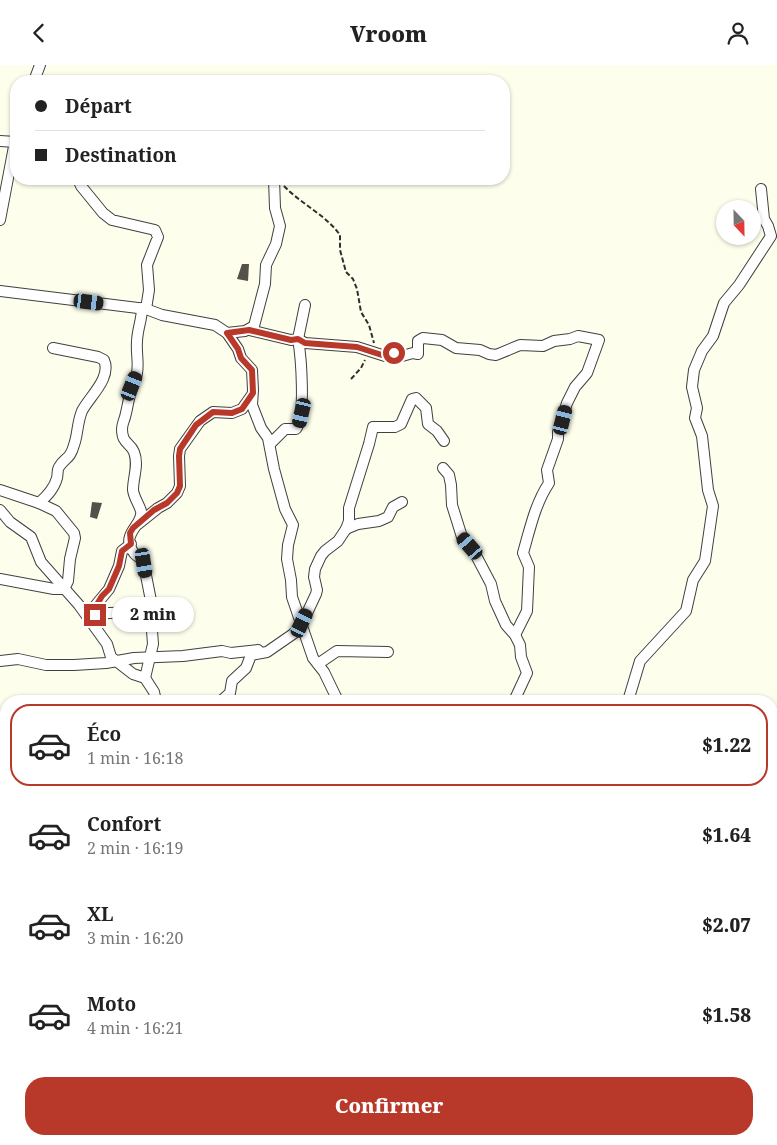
<!DOCTYPE html>
<html lang="fr">
<meta charset="utf-8">
<style>
:root{--surface:#fff;--page:#f2f2f2;--text:#222;--muted:#767676;--line:#e0e0e0;--accent:#b8382a}
body{margin:0;font-family:"Noto Serif",serif;background:var(--page);color:var(--text);height:100vh;display:flex;flex-direction:column;font-size:19px;white-space:nowrap}
*{box-sizing:border-box;margin:0}
p{font-size:16px;color:var(--muted)}
.icon{flex:none;width:28px;height:28px;fill:none;stroke:currentColor;stroke-width:2;stroke-linecap:round;stroke-linejoin:round}
.map{position:relative;flex:1;overflow:hidden}
.side{position:absolute;left:0px;top:630px;width:778px;height:450px;display:flex;flex-direction:column;background:var(--surface);border-radius:20px 20px 0 0;box-shadow:0 1px 4px #0004}
.side>*{flex:none}
.top-card{position:absolute;left:10px;top:10px;width:500px;height:110px;border-radius:20px;box-shadow:0 1px 4px #0004;display:grid;align-content:center;height:110px;padding:0 25px;background:var(--surface)}
.needle{width:32px;rotate:158deg}
.tools{position:absolute;left:716px;top:135px;display:grid;gap:10px}
.tools a{display:grid;place-items:center;width:45px;height:45px;border-radius:50%;background:var(--surface);box-shadow:0 1px 4px #0004;font-size:25px}
.end{position:absolute;width:22px;height:22px;margin:-11px;border:6px solid #b8382a;background:#fff;box-shadow:0 0 0 2px #fff}
.from{border-radius:50%}
.bubble{position:absolute;height:35px;border-radius:18px;background:var(--surface);box-shadow:0 1px 4px #0004;font-size:16px;font-weight:800;line-height:35px;text-align:center}
.car{position:absolute;width:15px;height:30px;margin:-15px -8px;border-radius:6px;box-shadow:0 0 4px 1px #0007;background:linear-gradient(#222 24%,#8ab4d8 0 40%,#222 0 76%,#8ab4d8 0 86%,#222 0)}
.top-card b{display:flex;align-items:center;gap:18px;height:48px;font-size:19px}
.top-card b+b{border-top:1px solid var(--line)}
.top-card i{width:12px;height:12px;background:var(--text)}
ul{padding:9px 0 0;list-style:none}
li{display:flex;align-items:center;gap:15px;height:82px;margin:0 10px 8px;padding:0 15px;border:2px solid transparent;border-radius:20px}
li div{flex:1}
li b{display:block;font-size:19px}
li em{font-style:normal;font-weight:800}
li.current{border-color:var(--accent)}
li>.icon{width:45px;height:45px;stroke-width:1.5}
.primary-button{display:flex;gap:10px;margin-top:auto;padding:10px 25px}
.primary-button a{flex:1;height:58px;border-radius:20px;background:var(--accent);color:#fff;font-size:20px;font-weight:800;line-height:58px;text-align:center}
header{display:flex;justify-content:space-between;align-items:center;height:65px;padding:0 25px;background:var(--surface);font-size:22px;font-weight:800}
.map>svg:first-child{display:block}
.building{fill:#55504a}
.lines{fill:none;stroke-linecap:round;stroke-linejoin:round}
.street-casing{stroke:#404040;stroke-width:12}
.path{stroke:#2f2f2f;stroke-width:2;stroke-dasharray:5 2.5;stroke-linecap:butt}
.street{stroke:#fff;stroke-width:10}
.route{stroke:#b8382a;stroke-width:6}
</style>
<header><svg class="icon" aria-label="back" viewBox="0 0 24 24"><path d="M15 5l-7 7 7 7"/></svg>Vroom<svg class="icon" aria-label="person" viewBox="0 0 24 24"><circle cx="12" cy="8" r="4"/><path d="M4 21q1-7 8-7t8 7"/></svg></header>
<div class="map">
<svg width="777" height="1080" viewBox="0 0 777 1080">
<rect width="100%" height="100%" fill="#fefeed"/>
<g class="building">
<path d="M242,199H249L248,216L237,214Z"/>
<path d="M92,437L102,438L97,454L90,452Z"/>
</g>
<g class="lines">
<g class="street-casing">
<g id="street">
<path d="M34,16L40,0"/>
<path d="M0,76L16,77"/>
<path d="M78,114L81,121L103,148L112,155L155,165L158,172L147,200L149,225L146,244L162,250L215,260L227,268L238,284L241,293L252,305L253,325L252,340L261,363L268,373L274,404L285,444L293,460L288,480L287,494L291,515L292,532L313,593L324,607L338,636"/>
<path d="M0,155L16,71"/>
<path d="M0,226L146,244"/>
<path d="M142,243C142,255 137,265 137,277C136,287 139,298 137,308C136,315 132,323 130,330C128,337 127,345 125,352C124,356 122,359 122,364C122,379 130,377 134,387C139,400 133,412 133,425C134,433 139,439 141,446C144,460 119,469 134,488C136,491 140,493 143,495L153,546L151,553L153,579L145,613"/>
<path d="M249,265L291,275L298,274L305,240"/>
<path d="M227,268L245,266L254,261L265,219L266,200L276,179L280,161L275,143L274,114"/>
<path d="M298,274L305,278L357,282L385,291L394,288L402,291L413,288L418,289V276L423,273L442,275L456,283L480,285L489,289L496,290L520,280L543,281L554,276L570,274L578,271L599,275L587,308L575,322L567,338L558,367V374L547,405L549,418C535,439 530,464 523,488L529,502L527,546L515,570"/>
<path d="M270,379L285,364H296C306,352 301,291 298,274"/>
<path d="M443,403L449,410L451,420L452,440L462,472L471,481L491,519L495,536L506,560L515,570L520,580L521,592L527,608L514,636"/>
<path d="M0,425L39,438L56,446L74,468L75,473L70,494L68,516L64,524H54L0,514"/>
<path d="M39,438C47,431 54,424 57,413C58,409 57,405 59,402C65,392 70,395 74,380C78,369 77,358 82,346C89,332 112,313 104,295L98,292L53,283"/>
<path d="M0,445L10,457L31,472L41,497L79,540L107,579L111,592L133,609L145,613L154,627L156,636"/>
<path d="M138,459L158,443L167,438L177,428L180,421L179,391L180,384L200,356L213,347L232,348L242,344L252,330"/>
<path d="M346,464L358,459L379,456L388,452L393,442L402,437"/>
<path d="M90,551C103,547 142,545 152,555"/>
<path d="M89,554L95,541L109,524L119,501L122,486L131,479"/>
<path d="M0,596L18,594L46,600H74L106,598L134,593L183,591L222,586L231,588L258,585"/>
<path d="M318,599L337,586L388,587"/>
<path d="M221,636L230,628L232,616L246,603L251,590L267,587L293,569L301,561L316,529L317,525L314,512L315,504L321,491L325,486L338,476L346,464L349,456V443L369,379L373,362H395L401,359L412,334L416,333L426,343L428,359L437,366L444,376"/>
<path d="M628,636L640,596L686,546L693,515L705,496L713,441L708,425L702,371L695,353L697,343L692,322L694,305L702,286L713,271L724,238L739,220L771,171L768,161L764,154L761,124"/>
<path d="M0,681L6,680"/>
<path d="M0,712L6,747"/>
<path d="M0,759L6,758"/>
<path d="M0,833L6,832"/>
<path d="M771,932H777"/>
<path d="M0,972H6"/>
<path d="M771,1056L777,1057"/>
<path d="M310,1074L314,1080"/>
<path d="M43,1080V1074"/>
<path d="M214,1080L215,1074"/>
<path d="M355,1080V1074"/>
<path d="M491,1080L492,1074"/>
<path d="M734,1080L735,1074"/>
</g>
</g>
<g class="path">
<path d="M284,121C301,139 326,150 340,170V185L346,207L353,214L357,224L361,247L369,260L374,278"/>
<path d="M351,314L361,303L365,295"/>
</g>
<use href="#street" class="street"/>
</g>
<g class="lines">
<path class="route" d="M95,550L90,551L102,531L109,524L119,501L122,486L131,479L130,468L133,463L154,445L167,438L177,428L180,421L179,391L180,384L196,360L213,347L232,348L242,344L253,328L252,305L241,293L238,284L227,268L249,265L291,275L298,274L305,278L357,282L385,291L394,288"/>
</g>
</svg>
<div class="tools">
<a><svg class="needle" viewBox="-14 -14 28 28"><path d="M0-13l5 13h-10z" fill="#e53935"/><path d="M0 13l5-13h-10z" fill="#767676"/></svg></a>
</div>
<i class="end from" style="left:394px;top:288px"></i>
<i class="end" style="left:95px;top:550px"></i>
<div class="bubble" style="left:112px;top:532px;width:82px">2 min</div>
<i class="car" style="left:89px;top:237px;rotate:97deg"></i>
<i class="car" style="left:132px;top:321px;rotate:22deg"></i>
<i class="car" style="left:302px;top:348px;rotate:193deg"></i>
<i class="car" style="left:563px;top:355px;rotate:14deg"></i>
<i class="car" style="left:470px;top:481px;rotate:319deg"></i>
<i class="car" style="left:144px;top:498px;rotate:171deg"></i>
<i class="car" style="left:302px;top:558px;rotate:25deg"></i>
<div class="top-card">
<b><i class="from"></i>Départ</b>
<b><i></i>Destination</b>
</div>
<section class="side">
<ul>
<li class="current"><svg class="icon" aria-label="car" viewBox="0 0 24 24"><path d="M5 17H2v-5l4-1 3-4h7l3 4 3 1v5h-3M9 17h6M6 11h13"/><circle cx="7" cy="17" r="2"/><circle cx="17" cy="17" r="2"/></svg><div><b>Éco</b><p>1 min · 16:18</p></div><em>$1.22</em></li>
<li><svg class="icon" aria-label="car" viewBox="0 0 24 24"><path d="M5 17H2v-5l4-1 3-4h7l3 4 3 1v5h-3M9 17h6M6 11h13"/><circle cx="7" cy="17" r="2"/><circle cx="17" cy="17" r="2"/></svg><div><b>Confort</b><p>2 min · 16:19</p></div><em>$1.64</em></li>
<li><svg class="icon" aria-label="car" viewBox="0 0 24 24"><path d="M5 17H2v-5l4-1 3-4h7l3 4 3 1v5h-3M9 17h6M6 11h13"/><circle cx="7" cy="17" r="2"/><circle cx="17" cy="17" r="2"/></svg><div><b>XL</b><p>3 min · 16:20</p></div><em>$2.07</em></li>
<li><svg class="icon" aria-label="car" viewBox="0 0 24 24"><path d="M5 17H2v-5l4-1 3-4h7l3 4 3 1v5h-3M9 17h6M6 11h13"/><circle cx="7" cy="17" r="2"/><circle cx="17" cy="17" r="2"/></svg><div><b>Moto</b><p>4 min · 16:21</p></div><em>$1.58</em></li>
</ul>
<div class="primary-button"><a>Confirmer</a></div>
</section>
</div>
